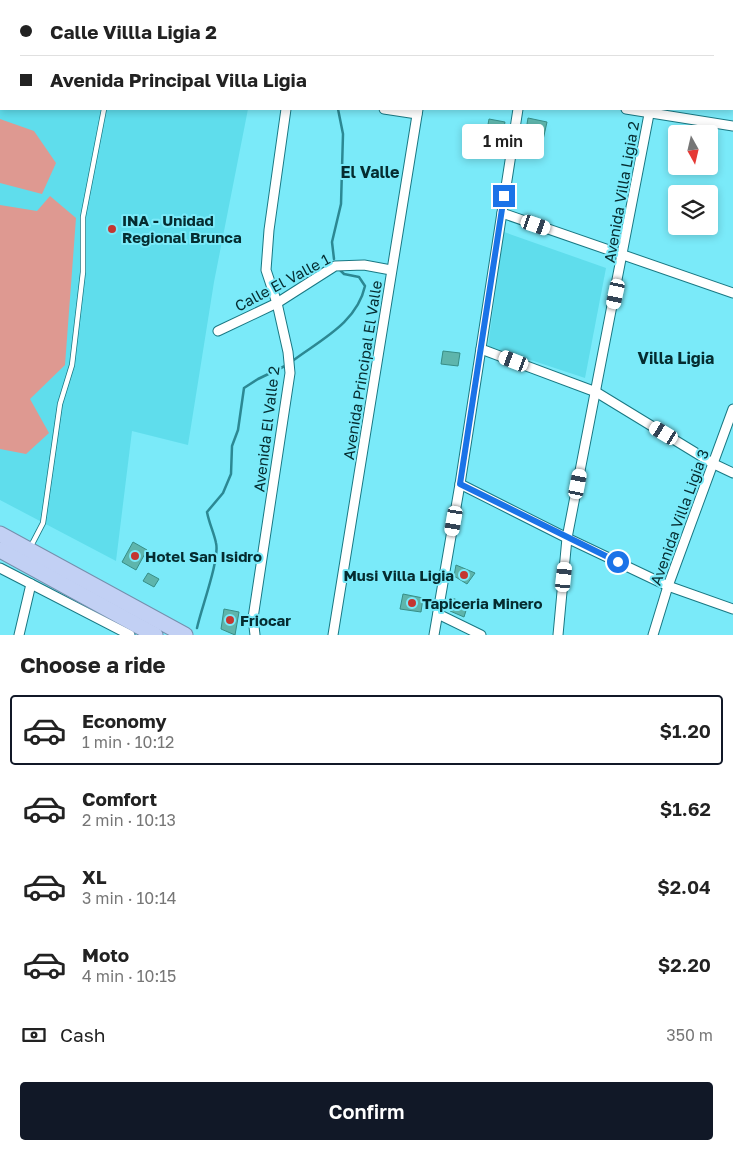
<!DOCTYPE html>
<meta charset="utf-8">
<style>
:root{--surface:#fff;--page:#f2f2f2;--text:#222;--muted:#767676;--line:#e0e0e0;--accent:#111827}
body{margin:0;font-family:"Golos Text",sans-serif;background:var(--page);color:var(--text);height:100vh;display:flex;flex-direction:column;font-size:19px;white-space:nowrap}
*{box-sizing:border-box;margin:0}
p{font-size:16px;color:var(--muted)}
.icon{flex:none;width:28px;height:28px;fill:none;stroke:currentColor;stroke-width:2;stroke-linecap:round;stroke-linejoin:round}
.map{position:relative;height:635px;overflow:hidden}
.side{display:flex;flex-direction:column;background:var(--surface);flex:1}
.side>*{flex:none}
.top-card{position:absolute;left:0px;top:0px;width:734px;height:110px;box-shadow:0 2px 8px #0003;display:grid;align-content:center;height:110px;padding:0 20px;background:var(--surface)}
.needle{width:32px;rotate:172deg}
.fabs{position:absolute;left:668px;top:125px;display:grid;gap:10px}
.fabs a{display:grid;place-items:center;width:50px;height:50px;border-radius:5px;background:var(--surface);box-shadow:0 2px 8px #0003;font-size:25px}
.end{position:absolute;width:22px;height:22px;margin:-11px;border:6px solid #1a73e8;background:#fff;box-shadow:0 0 0 2px #fff}
.from{border-radius:50%}
.bubble{position:absolute;height:35px;border-radius:5px;background:var(--surface);box-shadow:0 2px 8px #0003;font-size:16px;font-weight:600;line-height:35px;text-align:center}
.car{position:absolute;width:15px;height:30px;margin:-15px -8px;border-radius:6px;box-shadow:0 0 4px 1px #0007;background:linear-gradient(#fff 24%,#345 0 40%,#fff 0 76%,#345 0 86%,#fff 0)}
.top-card b{display:flex;align-items:center;gap:18px;height:48px;font-size:19px}
.top-card b+b{border-top:1px solid var(--line)}
.top-card i{width:12px;height:12px;background:var(--text)}
ul{padding:0;list-style:none}
li{display:flex;align-items:center;gap:15px;height:70px;margin:0 10px 8px;padding:0 10px;border:2px solid transparent;border-radius:5px}
li div{flex:1}
li b{display:block;font-size:19px}
li em{font-style:normal;font-weight:600}
li.selected{border-color:var(--accent)}
li>.icon{width:45px;height:45px;stroke-width:1.5}
h2{padding:0 20px;font-size:22px;line-height:60px}
.pay{display:flex;align-items:center;gap:12px;height:55px;padding:0 20px;font-size:19px}
.pay p{margin-inline-start:auto}
.action{display:flex;gap:10px;margin-top:auto;padding:10px 20px}
.action a{flex:1;height:58px;border-radius:5px;background:var(--accent);color:#fff;font-size:20px;font-weight:600;line-height:58px;text-align:center}
.map>svg:first-child{display:block}
.built{fill:#5fddec}
.green{fill:#de9991}
.lines{fill:none;stroke-linecap:round;stroke-linejoin:round}
.stream{stroke:#2c8893;stroke-width:2.5}
.building{fill:#5eb5ac;stroke:#378e87}
.service-casing{stroke:#197883;stroke-width:6}
.minor-casing{stroke:#197883;stroke-width:11}
.trunk-casing{stroke:#758fad;stroke-width:17}
.service{stroke:#fff;stroke-width:4.5}
.minor{stroke:#fff;stroke-width:9}
.trunk{stroke:#c2d0f4;stroke-width:15}
.route{stroke:#1a73e8;stroke-width:6}
.poi-dot{fill:#c43631;stroke:#7aeaf9;stroke-width:2}
.labels{text-anchor:middle;dominant-baseline:central;stroke-width:4;stroke-linejoin:round;paint-order:stroke}
.street-label{font-size:15px;fill:#052c30;stroke:#7aeaf9}
.poi-label{font-size:15px;font-weight:bold;fill:#052c30;stroke:#7aeaf9;text-anchor:start}
.neighbourhood-label{font-size:16px;font-weight:bold;fill:#052c30;stroke:#7aeaf9}
</style>
<div class="map">
<svg width="733" height="635" viewBox="0 0 733 635">
<rect width="100%" height="100%" fill="#7aeaf9"/>
<g class="built">
<path d="M0,0H269L1,1V109H248L214,282L188,445L132,431L116,561L0,500Z"/>
<path d="M504,232L606,268L585,378L488,346Z"/>
</g>
<g class="green">
<path d="M0,0H124L1,1L0,91Z"/>
<path d="M0,119L34,131L56,163L42,194L0,183Z"/>
<path d="M50,196L76,218L65,365L30,399L49,433L26,454L0,449V205L37,211Z"/>
</g>
<g class="lines">
<g class="stream">
<path d="M337,1V0"/>
<path d="M334,259L332,242L341,204L343,134L338,109"/>
<path d="M291,362C320,340 357,323 365,286L359,277L344,274L338,268"/>
<path d="M197,628C201,609 220,559 216,543C214,533 209,523 207,512L223,493L231,474L232,446L238,430L244,388L258,379L287,365"/>
</g>
</g>
<g class="building">
<path d="M528,118L547,122L543,140L525,136Z"/>
<path d="M489,119L505,122L503,132L487,130Z"/>
<path d="M443,351L460,353L458,366L441,364Z"/>
<path d="M133,542L147,550L136,570L122,562Z"/>
<path d="M456,565L475,573L467,584L454,576Z"/>
<path d="M148,573L159,579L154,587L143,581Z"/>
<path d="M403,594L423,598L421,612L400,609Z"/>
<path d="M452,598L468,604L464,617L450,611Z"/>
<path d="M224,609L239,612L235,635L221,629Z"/>
</g>
<g class="lines">
<g class="service-casing">
<g id="service">
<path d="M133,1V0"/>
<path d="M31,546L43,523L60,404L72,365L83,272V217L104,109"/>
</g>
</g>
<g class="minor-casing">
<g id="minor">
<path d="M303,1V0"/>
<path d="M361,1V0"/>
<path d="M432,1V0"/>
<path d="M533,1L534,0"/>
<path d="M668,1V0"/>
<path d="M384,109L417,114"/>
<path d="M626,109L733,126"/>
<path d="M502,213L733,293"/>
<path d="M218,331L277,303L335,266L364,265L391,270"/>
<path d="M481,349L596,392L714,464L733,473"/>
<path d="M460,484L567,538L668,586L733,609"/>
<path d="M0,568L130,635"/>
<path d="M438,614L481,635"/>
<path d="M19,635L31,584"/>
<path d="M255,635L253,618L290,373L288,352L277,303L266,270L269,230L286,109"/>
<path d="M333,635L418,109"/>
<path d="M434,635L460,484L518,109"/>
<path d="M558,635L567,538L650,109"/>
<path d="M653,635L668,586L733,409"/>
</g>
</g>
<g class="trunk-casing">
<g id="trunk">
<path d="M0,534L185,635"/>
<path d="M0,550L155,635"/>
</g>
</g>
<use href="#service" class="service"/>
<use href="#minor" class="minor"/>
<use href="#trunk" class="trunk"/>
</g>
<g class="lines">
<path class="route" d="M504,196L460,484L618,562"/>
</g>
<g class="poi-dot">
<circle cx="112" cy="229" r="5"/>
<circle cx="135" cy="556" r="5"/>
<circle cx="464" cy="575" r="5"/>
<circle cx="412" cy="603" r="5"/>
<circle cx="230" cy="620" r="5"/>
</g>
<g class="labels">
<g class="street-label">
<text transform="translate(621 192) rotate(-80)">Avenida Villa Ligia 2</text>
<text transform="translate(282 282) rotate(-28)">Calle El Valle 1</text>
<text transform="translate(362 370) rotate(-81)">Avenida Principal El Valle</text>
<text transform="translate(266 429) rotate(-83)">Avenida El Valle 2</text>
<text transform="translate(679 517) rotate(-70)">Avenida Villa Ligia 3</text>
</g>
<g class="poi-label">
<text x="122" y="220">INA - Unidad<tspan x="122" dy="17">Regional Brunca</tspan></text>
<text x="145" y="556">Hotel San Isidro</text>
<text x="454" y="575" text-anchor="end">Musi Villa Ligia</text>
<text x="422" y="603">Tapiceria Minero</text>
<text x="240" y="620">Friocar</text>
</g>
<g class="neighbourhood-label">
<text x="370" y="172">El Valle</text>
<text x="676" y="358">Villa Ligia</text>
</g>
</g>
</svg>
<div class="fabs">
<a><svg class="needle" viewBox="-14 -14 28 28"><path d="M0-13l5 13h-10z" fill="#e53935"/><path d="M0 13l5-13h-10z" fill="#767676"/></svg></a>
<a><svg class="icon" aria-label="layers" viewBox="0 0 24 24"><path d="M12 4l9 5-9 5-9-5zM3 14l9 5 9-5"/></svg></a>
</div>
<i class="end from" style="left:618px;top:562px"></i>
<i class="end" style="left:504px;top:196px"></i>
<div class="bubble" style="left:462px;top:124px;width:82px">1 min</div>
<i class="car" style="left:536px;top:225px;rotate:109deg"></i>
<i class="car" style="left:616px;top:294px;rotate:192deg"></i>
<i class="car" style="left:514px;top:361px;rotate:291deg"></i>
<i class="car" style="left:664px;top:433px;rotate:301deg"></i>
<i class="car" style="left:578px;top:484px;rotate:11deg"></i>
<i class="car" style="left:454px;top:521px;rotate:190deg"></i>
<i class="car" style="left:564px;top:577px;rotate:6deg"></i>
<div class="top-card">
<b><i class="from"></i>Calle Villla Ligia 2</b>
<b><i></i>Avenida Principal Villa Ligia</b>
</div>
</div>
<section class="side">
<h2>Choose a ride</h2>
<ul>
<li class="selected"><svg class="icon" aria-label="car" viewBox="0 0 24 24"><path d="M5 17H2v-5l4-1 3-4h7l3 4 3 1v5h-3M9 17h6M6 11h13"/><circle cx="7" cy="17" r="2"/><circle cx="17" cy="17" r="2"/></svg><div><b>Economy</b><p>1 min · 10:12</p></div><em>$1.20</em></li>
<li><svg class="icon" aria-label="car" viewBox="0 0 24 24"><path d="M5 17H2v-5l4-1 3-4h7l3 4 3 1v5h-3M9 17h6M6 11h13"/><circle cx="7" cy="17" r="2"/><circle cx="17" cy="17" r="2"/></svg><div><b>Comfort</b><p>2 min · 10:13</p></div><em>$1.62</em></li>
<li><svg class="icon" aria-label="car" viewBox="0 0 24 24"><path d="M5 17H2v-5l4-1 3-4h7l3 4 3 1v5h-3M9 17h6M6 11h13"/><circle cx="7" cy="17" r="2"/><circle cx="17" cy="17" r="2"/></svg><div><b>XL</b><p>3 min · 10:14</p></div><em>$2.04</em></li>
<li><svg class="icon" aria-label="car" viewBox="0 0 24 24"><path d="M5 17H2v-5l4-1 3-4h7l3 4 3 1v5h-3M9 17h6M6 11h13"/><circle cx="7" cy="17" r="2"/><circle cx="17" cy="17" r="2"/></svg><div><b>Moto</b><p>4 min · 10:15</p></div><em>$2.20</em></li>
</ul>
<div class="pay"><svg class="icon" aria-label="cash" viewBox="0 0 24 24"><path d="M3 7h18v10H3z"/><circle cx="12" cy="12" r="2"/></svg>Cash<p>350 m</p></div>
<div class="action"><a>Confirm</a></div>
</section>
